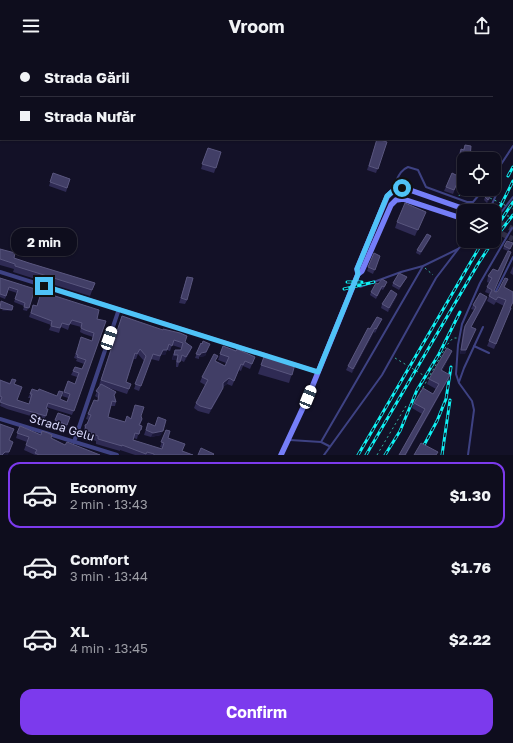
<!DOCTYPE html>
<meta charset="utf-8">
<style>
:root{--surface:#0e0d1d;--page:#1c1b2a;--text:#f1f3f6;--muted:#9b9ca4;--line:#2e2d3b;--accent:#7c3aed}
body{margin:0;font-family:"Golos Text",sans-serif;background:var(--page);color:var(--text);height:100vh;display:flex;flex-direction:column;font-size:15px;white-space:nowrap}
*{box-sizing:border-box;margin:0}
p{font-size:13px;color:var(--muted)}
.icon{flex:none;width:22px;height:22px;fill:none;stroke:currentColor;stroke-width:2;stroke-linecap:round;stroke-linejoin:round}
.map{position:relative;height:403px;overflow:hidden}
.drawer{display:flex;flex-direction:column;background:var(--surface);flex:1}
.drawer>*{flex:none}
.top-card{position:absolute;left:0px;top:0px;width:513px;height:88px;box-shadow:0 1px 3px #0004,0 0 0 1px var(--line);display:grid;align-content:center;height:88px;padding:0 20px;background:var(--surface)}
.tools{position:absolute;left:457px;top:100px;display:grid;gap:8px}
.tools a{display:grid;place-items:center;width:44px;height:44px;border-radius:8px;background:var(--surface);box-shadow:0 1px 3px #0004,0 0 0 1px var(--line);font-size:20px}
.end{position:absolute;width:18px;height:18px;margin:-9px;border:5px solid #4fc3f7;background:#111;box-shadow:0 0 0 2px #111}
.from{border-radius:50%}
.bubble{position:absolute;height:28px;border-radius:12px;background:var(--surface);box-shadow:0 1px 3px #0004,0 0 0 1px var(--line);font-size:13px;font-weight:700;line-height:28px;text-align:center}
.car{position:absolute;width:12px;height:24px;margin:-12px -6px;border-radius:5px;box-shadow:0 0 3px 1px #0007;background:linear-gradient(#fff 24%,#345 0 40%,#fff 0 76%,#345 0 86%,#fff 0)}
.top-card b{display:flex;align-items:center;gap:14px;height:38px;font-size:15px}
.top-card b+b{border-top:1px solid var(--line)}
.top-card i{width:10px;height:10px;background:var(--text)}
ul{padding:7px 0 0;list-style:none}
li{display:flex;align-items:center;gap:12px;height:66px;margin:0 8px 6px;padding:0 12px;border:2px solid transparent;border-radius:12px}
li div{flex:1}
li b{display:block;font-size:15px}
li em{font-style:normal;font-weight:700}
li.selected{border-color:var(--accent)}
li>.icon{width:36px;height:36px;stroke-width:1.5}
.button{display:flex;gap:8px;margin-top:auto;padding:8px 20px}
.button a{flex:1;height:46px;border-radius:12px;background:var(--accent);color:#fff;font-size:16px;font-weight:700;line-height:46px;text-align:center}
header{display:flex;justify-content:space-between;align-items:center;height:52px;padding:0 20px;background:var(--surface);font-size:18px;font-weight:700}
.map>svg:first-child{display:block}
.lines{fill:none;stroke-linecap:round;stroke-linejoin:round}
.secondary-tunnel{stroke:#312f47;stroke-width:5.5;stroke-dasharray:5.5 3;stroke-linecap:butt}
.path{stroke:#36b3a0;stroke-width:1;stroke-dasharray:2 3;stroke-linecap:butt}
.service{stroke:#3e4283;stroke-width:2}
.minor{stroke:#3e4283;stroke-width:4}
.secondary{stroke:#757ef8;stroke-width:5.5}
.rail-casing{stroke:#0ff1f3;stroke-width:3}
.rail{stroke:#131127;stroke-width:1.5;stroke-dasharray:4.5;stroke-linecap:butt}
.path-bridge{stroke:#36b3a0;stroke-width:1;stroke-dasharray:2 3;stroke-linecap:butt}
.wall{fill:#2f2b54}
.shaded-wall{fill:#1c193a}
.building{fill:#413e66;stroke:#59567e}
.route{stroke:#4fc3f7;stroke-width:5}
.labels{text-anchor:middle;dominant-baseline:central;stroke-width:3;stroke-linejoin:round;paint-order:stroke}
.street-label{font-size:12px;fill:#d9d9fd;stroke:#131127}
</style>
<header><svg class="icon" aria-label="menu" viewBox="0 0 24 24"><path d="M4 6h16M4 12h16M4 18h16"/></svg>Vroom<svg class="icon" aria-label="share" viewBox="0 0 24 24"><path d="M12 15V3M7 8l5-5 5 5M5 13v7h14v-7"/></svg></header>
<div class="map">
<svg width="513" height="403" viewBox="0 0 513 403">
<rect width="100%" height="100%" fill="#131127"/>
<g class="lines">
<g class="secondary-tunnel">
<path d="M494,168L513,177"/>
<path d="M494,178L513,187"/>
</g>
<g class="path">
<path d="M459,144L464,133"/>
<path d="M502,164H513"/>
<path d="M425,216L433,223"/>
<path d="M395,306L428,326"/>
<path d="M377,403L406,354L412,355L447,293L453,286H457"/>
</g>
<g class="service">
<path d="M16,1V0"/>
<path d="M512,1V0"/>
<path d="M512,9L513,13"/>
<path d="M494,123L513,94"/>
<path d="M396,129C399,123 401,118 408,115L418,118L426,135L467,150H473L484,137"/>
<path d="M489,159L500,134L494,130"/>
<path d="M494,162L499,163L513,145"/>
<path d="M360,235L401,220L423,214L458,197"/>
<path d="M495,241L513,205"/>
<path d="M474,294L489,301"/>
<path d="M459,330L464,316L483,275"/>
<path d="M290,388L321,390L329,394"/>
<path d="M321,390L423,214"/>
<path d="M324,403L382,323L436,226L459,196L467,189"/>
<path d="M468,403L474,358L472,349L459,331L456,322L458,293L462,272L480,231L512,176"/>
</g>
<g class="minor">
<path d="M80,1V0"/>
<path d="M0,57L1,54"/>
<path d="M0,220L268,304"/>
<path d="M290,311L318,320"/>
<path d="M0,367L117,403"/>
<path d="M74,390L119,257"/>
</g>
<g class="secondary">
<path d="M358,222L357,217L387,145C393,138 398,135 407,137L470,159"/>
<path d="M281,403L308,345L358,222L362,219L391,153L396,148L403,147L464,167"/>
</g>
<g class="rail-casing">
<g id="rail">
<path d="M508,124L513,115"/>
<path d="M494,167L513,129"/>
<path d="M494,179L513,150"/>
<path d="M496,185L513,163"/>
<path d="M347,230H362"/>
<path d="M344,237L374,230"/>
<path d="M423,395L437,369L446,347L451,315"/>
<path d="M358,403L483,189"/>
<path d="M366,403L478,212L493,189"/>
<path d="M385,403L400,379L417,338L439,302L460,260"/>
<path d="M442,403L450,348"/>
</g>
</g>
<use href="#rail" class="rail"/>
<g class="path-bridge">
<path d="M473,137L486,143"/>
<path d="M490,146L513,157"/>
</g>
</g>
<g class="wall">
<path d="M0,0H11V1H4Z"/>
<path d="M377,87L387,90L376,121L367,118Z"/>
<path d="M465,93L464,110H458L459,101L461,97H463Z"/>
<path d="M208,96L221,100L214,121L201,117Z"/>
<path d="M53,121L70,127L66,140L49,134Z"/>
<path d="M452,121L460,125L453,142L444,139Z"/>
<path d="M496,136L495,139L487,151L484,148L485,145Z"/>
<path d="M423,165L415,184L395,176L397,170Z"/>
<path d="M430,187L420,203L416,201L417,198Z"/>
<path d="M513,191L509,199L511,200L509,206L494,239L496,240L498,239L508,227L504,235L511,256L509,261L494,297L487,294L504,254L496,250L494,253L487,249L490,242L485,240L489,231L487,230L488,224L498,219L508,199L503,197L504,194Z"/>
<path d="M0,197L14,206L29,211L95,231L90,244L13,220L14,217L0,213Z"/>
<path d="M374,201L380,204L373,222L367,219Z"/>
<path d="M513,214V223L510,221Z"/>
<path d="M187,225V248L185,252L179,251Z"/>
<path d="M407,225L399,238L392,234L393,231Z"/>
<path d="M0,226L35,237L27,259L23,258L24,254L14,250L17,241L8,238L5,247L0,245Z"/>
<path d="M378,232L386,233L383,238L381,237L376,247L370,243L371,240Z"/>
<path d="M41,241L97,267L106,269L72,363L46,355V357H48L44,368L7,357L0,354L1,349L0,348V328L14,332L17,348L29,352L31,346H28L30,342L60,347L67,350L68,346L62,344L68,329L75,332L77,325L71,323L75,315L82,317L84,312L76,309L77,307L74,306L80,289H92L93,285L84,282L80,280L81,275L70,272L68,278L61,275L59,281L49,278L51,273L29,265L33,253L37,254Z"/>
<path d="M397,242L396,246L388,260L381,256L382,252Z"/>
<path d="M487,245L486,249L471,275L465,302H460L463,278L465,274L474,258L471,257L473,253Z"/>
<path d="M122,264L185,290L192,295L190,300L184,310L180,308L178,315H176V308H172L173,303L175,298H180L181,296L172,293L170,299L167,298L165,303H161L159,309L151,307L139,339L134,337L144,309L138,302L136,307H134L126,330L131,332L127,342L106,335L114,344L116,350L115,354H111L108,365L125,370L127,364L131,366L141,364L142,367L140,374L139,383H138L137,387L133,386V388L162,397V396L160,395L166,378L168,386L182,399L193,403H135L120,398V399L96,392V389L89,386L88,389L83,387L84,383V377L85,373L87,372L89,368L86,367L88,362L97,349L98,346L95,344L100,333H99Z"/>
<path d="M382,267L375,281L374,280L352,321L346,318L348,314Z"/>
<path d="M201,291L210,292L205,304L199,305V307L195,306Z"/>
<path d="M223,294L255,305L250,317L243,314L241,319L239,318L232,334L227,332L223,335L221,341L209,362L198,359L194,356L196,351L205,333L200,330L202,325L216,309L225,314L226,311L218,308Z"/>
<path d="M452,299L450,304L442,319L448,328L406,403H399L422,362L412,356L414,351L433,342L436,337L427,332L429,327Z"/>
<path d="M265,302L295,312L289,331L258,322Z"/>
<path d="M58,361L70,365L66,377L53,373Z"/>
<path d="M148,371L161,383L151,385L144,383Z"/>
<path d="M20,374L51,387L65,393L100,403H35L24,398L27,390L16,386Z"/>
</g>
<g class="shaded-wall">
<path d="M460,105L470,106L469,107H464V110H458Z"/>
<path d="M496,136L495,139L487,151L488,148Z"/>
<path d="M431,184L430,187L420,203L421,200Z"/>
<path d="M511,200L509,206L492,244L494,239Z"/>
<path d="M397,242L396,246L388,260L389,256Z"/>
<path d="M487,245L486,249L469,278L471,275Z"/>
<path d="M3,257L12,258L11,259H2Z"/>
<path d="M375,276L374,280L352,321L353,317Z"/>
<path d="M474,281L465,302H460L461,298Z"/>
<path d="M210,292L205,304L199,305L201,301Z"/>
<path d="M192,295L190,300L184,310L186,305Z"/>
<path d="M163,298H167L165,303H161Z"/>
<path d="M452,299L450,304L439,324L441,318Z"/>
<path d="M174,303H178L176,308H172Z"/>
<path d="M450,323L448,328L406,403H405Z"/>
<path d="M229,326L227,332L221,336L223,331Z"/>
<path d="M223,336L221,341L209,362L211,357Z"/>
<path d="M163,379L161,383L151,385L153,381Z"/>
<path d="M13,390L8,403H2Z"/>
</g>
<g class="building">
<path d="M54,0H63V1H53Z"/>
<path d="M377,87L387,90L378,117L369,114Z"/>
<path d="M465,93L471,94L470,106L460,105L461,97L464,98Z"/>
<path d="M208,96L221,100L216,116L202,112Z"/>
<path d="M53,121L70,127L67,136L50,130Z"/>
<path d="M452,121L460,125L454,138L446,135Z"/>
<path d="M494,134L496,136L488,148L485,145L490,137H494Z"/>
<path d="M405,151L426,160L418,178L397,170Z"/>
<path d="M427,182L431,184L421,200L417,198Z"/>
<path d="M507,189L513,191L510,197L504,194Z"/>
<path d="M0,197L15,201L14,206L29,211L95,231L92,238L15,214V212L0,207Z"/>
<path d="M508,199L511,200L494,239L496,240L498,239L505,226L508,227L504,235L513,240V250L510,256H511L496,292L489,289L506,248L498,245L496,248L489,244L492,238L487,235L492,226L488,224L493,217L498,219Z"/>
<path d="M374,201L380,204L375,218L368,215Z"/>
<path d="M399,221L407,225L400,235L393,231Z"/>
<path d="M187,225L193,226L187,248L181,246Z"/>
<path d="M0,226L35,237L29,256L24,255L25,251L15,247L18,238L9,235L6,244L0,242Z"/>
<path d="M382,227L387,230L384,235L382,234L377,244L371,240L376,231L378,232Z"/>
<path d="M391,238L397,242L389,256L382,252Z"/>
<path d="M41,241L52,243L99,258L97,267L106,269L74,359L48,351L46,357H48L46,364L8,353L0,350L2,345L0,344V328L10,332L12,327L16,328L14,332L22,335L17,348L29,352L32,342H30L32,337L38,339L39,337L57,344L59,339L63,340L60,347L67,350L70,342L64,340L68,329L75,332L79,321L73,319L75,315L82,317L86,308L77,305L78,303L76,302L81,285L92,289L94,281L85,278L81,276L82,271L72,268L69,273L62,271L60,276L51,274L52,269L31,261L33,253L37,254Z"/>
<path d="M480,241L487,245L471,275L476,277L466,298H461L465,274L476,255L473,253Z"/>
<path d="M1,249L13,254L12,258L3,257L0,256Z"/>
<path d="M122,264L163,278V277L180,281L187,284L185,290L192,295L186,305L182,303L180,310H177L178,303H174L175,298H181L183,291L174,288L172,294L169,292L167,298H163L160,304L153,302L141,334L135,332L146,304L140,297L137,302L135,301L126,330L131,332L129,337L101,328Z"/>
<path d="M377,265L382,267L376,277L375,276L353,317L348,314L368,276L370,277Z"/>
<path d="M203,289L210,292L206,300L201,301L200,303L196,302L201,291L202,292Z"/>
<path d="M223,294L236,299L237,297L255,305L252,312L245,309L243,313L241,312L234,329L229,326L223,331V336L211,357L200,354L196,351L208,328L202,325L214,302L218,304L215,309L225,314L229,305L220,302Z"/>
<path d="M447,296L452,299L441,318L450,323L405,403H399L425,357L414,351L423,336L433,342L439,332L429,327Z"/>
<path d="M265,302L295,312L292,323L261,313Z"/>
<path d="M101,332L116,340L114,343L116,350L112,349L108,365L125,370L127,364L131,367L135,353L144,355L141,364L142,367L139,373L142,374L141,378H140L139,382L135,381L133,388L162,397L164,391L161,390L166,378L170,379L168,386L185,392L182,399L193,403H154V402L147,400L146,402L122,393V394L98,387V384L91,381L90,384L85,382L86,378L85,373L87,372L91,363L88,362L94,348L98,349L99,341L96,339Z"/>
<path d="M58,361L70,365L67,373L55,368Z"/>
<path d="M158,365L166,368L163,379L153,381L146,378L148,371L155,374Z"/>
<path d="M0,372L14,377L9,388L13,390L9,400H5L2,403H0Z"/>
<path d="M20,374L41,383L42,379L48,381L52,383L51,386L65,393L67,390L100,403H39L35,401L37,398L26,393L29,385L17,381Z"/>
<path d="M421,391L438,400L436,403H414Z"/>
<path d="M201,396L214,402L213,403H198Z"/>
</g>
<g class="lines">
<path class="route" d="M44,234L318,320L358,222L357,217L387,144L394,138L402,136"/>
</g>
<g class="labels">
<g class="street-label">
<text transform="translate(62 375) rotate(17)">Strada Gelu</text>
</g>
</g>
</svg>
<div class="tools">
<a><svg class="icon" aria-label="locate" viewBox="0 0 24 24"><circle cx="12" cy="12" r="6"/><path d="M12 2v4M12 18v4M2 12h4M18 12h4"/></svg></a>
<a><svg class="icon" aria-label="layers" viewBox="0 0 24 24"><path d="M12 4l9 5-9 5-9-5zM3 14l9 5 9-5"/></svg></a>
</div>
<i class="end from" style="left:402px;top:136px"></i>
<i class="end" style="left:44px;top:234px"></i>
<div class="bubble" style="left:11px;top:176px;width:66px">2 min</div>
<i class="car" style="left:109px;top:286px;rotate:19deg"></i>
<i class="car" style="left:308px;top:345px;rotate:22deg"></i>
<div class="top-card">
<b><i class="from"></i>Strada Gării</b>
<b><i></i>Strada Nufăr</b>
</div>
</div>
<section class="drawer">
<ul>
<li class="selected"><svg class="icon" aria-label="car" viewBox="0 0 24 24"><path d="M5 17H2v-5l4-1 3-4h7l3 4 3 1v5h-3M9 17h6M6 11h13"/><circle cx="7" cy="17" r="2"/><circle cx="17" cy="17" r="2"/></svg><div><b>Economy</b><p>2 min · 13:43</p></div><em>$1.30</em></li>
<li><svg class="icon" aria-label="car" viewBox="0 0 24 24"><path d="M5 17H2v-5l4-1 3-4h7l3 4 3 1v5h-3M9 17h6M6 11h13"/><circle cx="7" cy="17" r="2"/><circle cx="17" cy="17" r="2"/></svg><div><b>Comfort</b><p>3 min · 13:44</p></div><em>$1.76</em></li>
<li><svg class="icon" aria-label="car" viewBox="0 0 24 24"><path d="M5 17H2v-5l4-1 3-4h7l3 4 3 1v5h-3M9 17h6M6 11h13"/><circle cx="7" cy="17" r="2"/><circle cx="17" cy="17" r="2"/></svg><div><b>XL</b><p>4 min · 13:45</p></div><em>$2.22</em></li>
</ul>
<div class="button"><a>Confirm</a></div>
</section>
